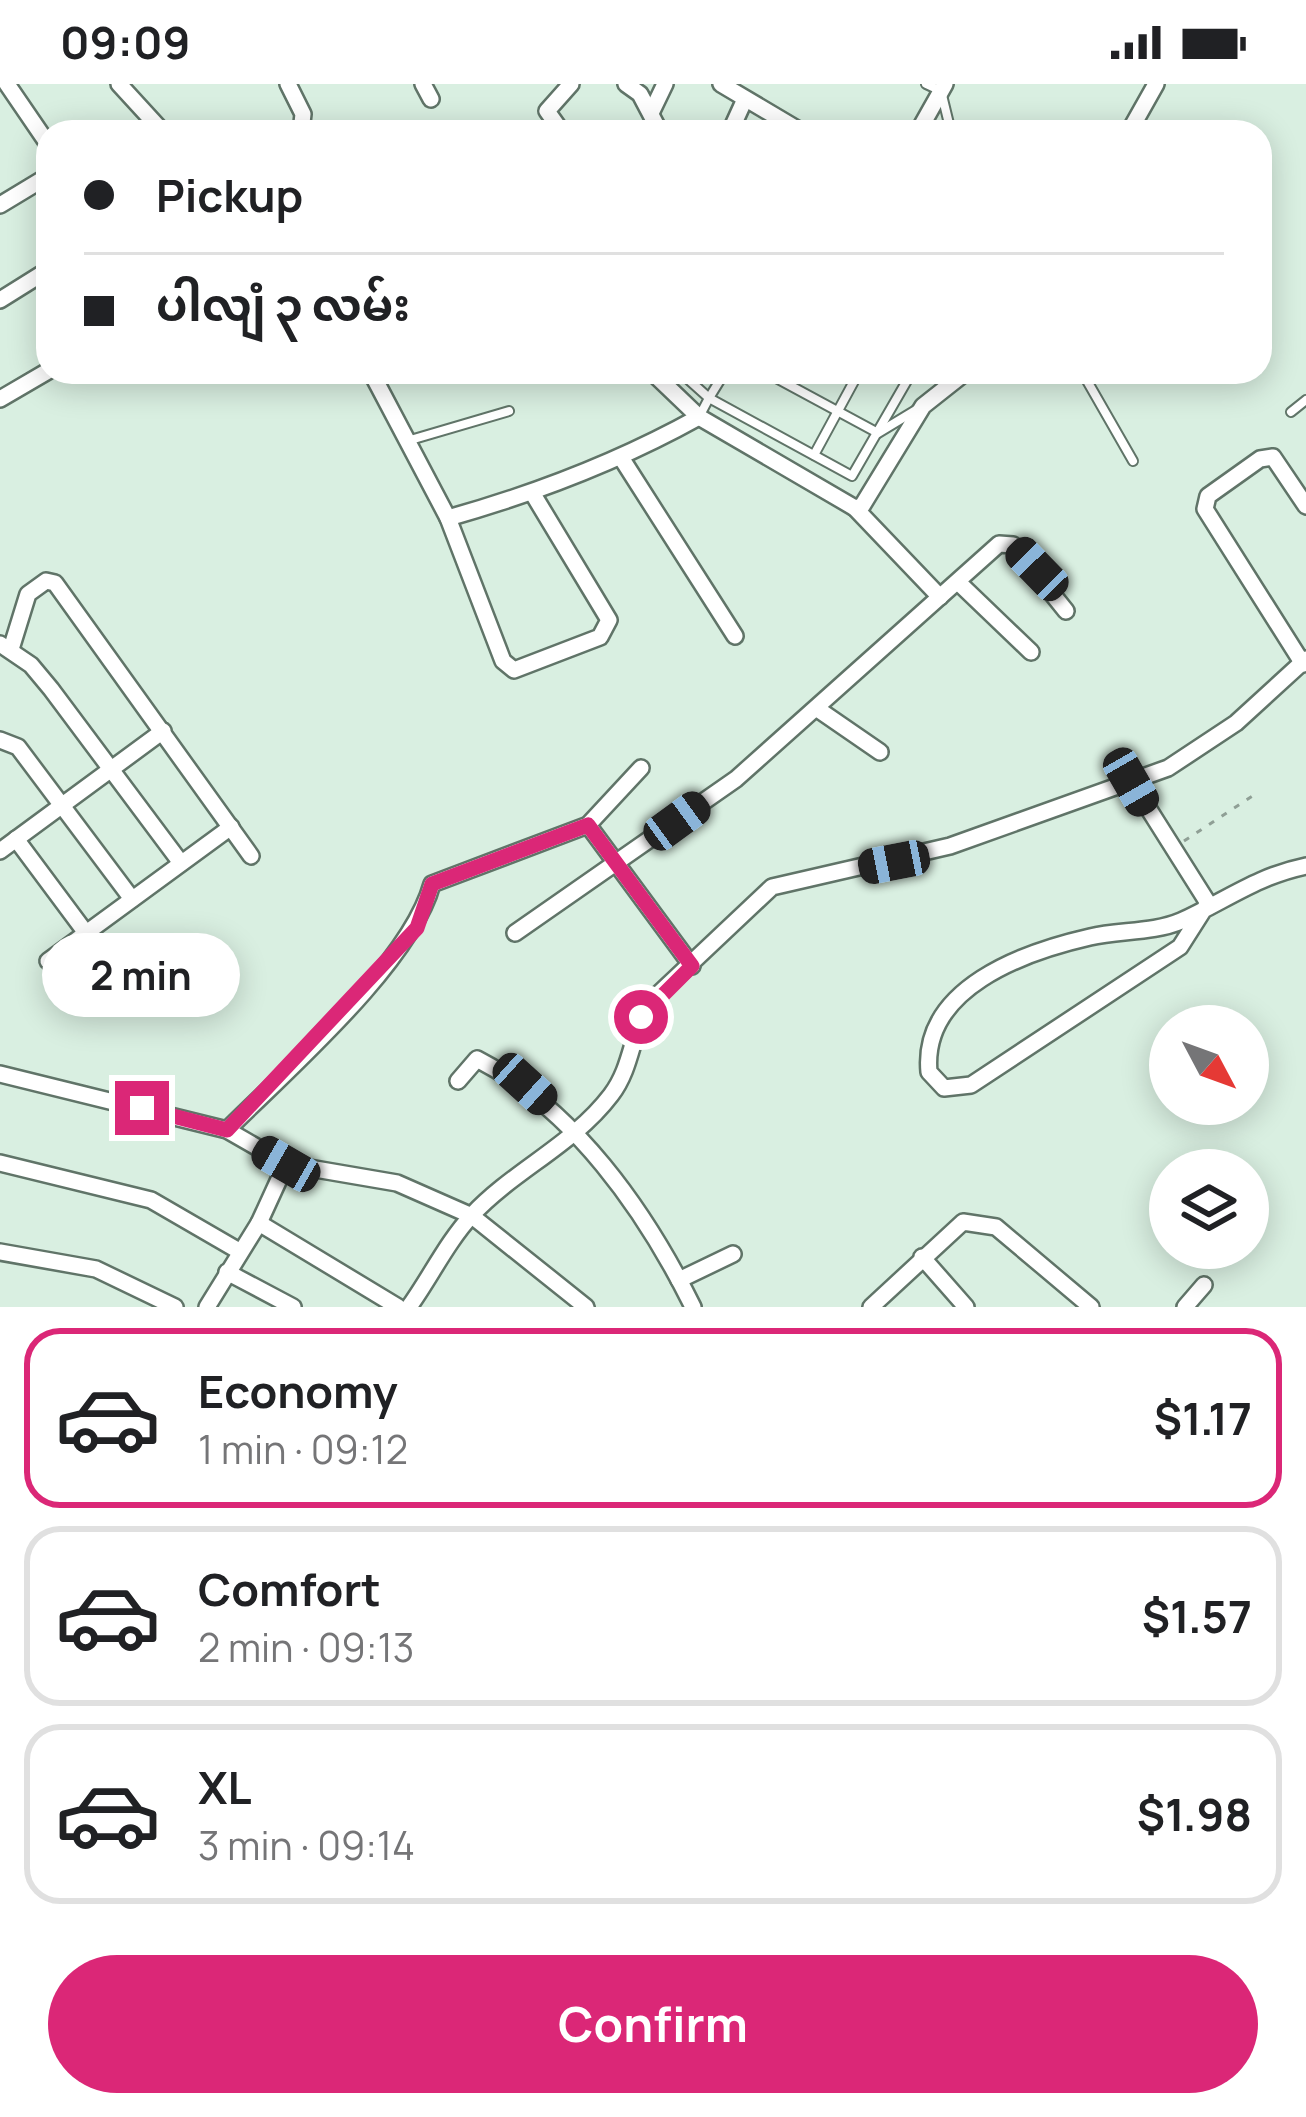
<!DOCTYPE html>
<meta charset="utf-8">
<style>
:root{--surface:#fff;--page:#f2f2f2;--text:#202124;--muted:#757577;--line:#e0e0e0;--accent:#db2777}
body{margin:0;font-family:Manrope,"Noto Sans Myanmar",sans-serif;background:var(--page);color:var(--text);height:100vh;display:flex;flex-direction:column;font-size:45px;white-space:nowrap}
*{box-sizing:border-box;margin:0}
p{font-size:39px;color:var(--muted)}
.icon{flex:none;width:66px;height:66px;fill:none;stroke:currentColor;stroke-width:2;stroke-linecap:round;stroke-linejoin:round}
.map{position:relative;height:1223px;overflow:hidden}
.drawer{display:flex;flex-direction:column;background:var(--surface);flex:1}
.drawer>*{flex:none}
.guide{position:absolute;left:36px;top:36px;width:1236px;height:264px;border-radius:36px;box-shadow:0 6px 30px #0003;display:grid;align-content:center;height:264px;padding:0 48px;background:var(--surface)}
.needle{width:78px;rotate:131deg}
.fabs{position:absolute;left:1149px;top:921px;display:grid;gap:24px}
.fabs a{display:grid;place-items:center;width:120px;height:120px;border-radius:50%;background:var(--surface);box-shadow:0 6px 30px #0003;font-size:60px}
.end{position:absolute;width:54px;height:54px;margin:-27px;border:15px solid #db2777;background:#fff;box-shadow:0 0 0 6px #fff}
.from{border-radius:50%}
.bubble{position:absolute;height:84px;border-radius:42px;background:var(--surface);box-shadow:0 6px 30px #0003;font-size:39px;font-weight:700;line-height:84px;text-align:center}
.car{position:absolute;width:36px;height:72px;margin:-36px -18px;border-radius:15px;box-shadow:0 0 9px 3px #0007;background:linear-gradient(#222 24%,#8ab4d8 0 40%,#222 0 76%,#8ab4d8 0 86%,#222 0)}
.guide b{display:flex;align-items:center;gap:42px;height:114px;font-size:45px}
.guide b+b{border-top:3px solid var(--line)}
.guide i{width:30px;height:30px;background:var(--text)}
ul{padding:21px 0 0;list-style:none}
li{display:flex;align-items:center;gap:36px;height:180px;margin:0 24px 18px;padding:0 24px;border:6px solid var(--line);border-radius:36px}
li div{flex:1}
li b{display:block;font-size:45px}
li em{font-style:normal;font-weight:700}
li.selected{border-color:var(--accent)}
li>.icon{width:108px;height:108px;stroke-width:1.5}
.action{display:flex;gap:24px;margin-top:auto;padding:24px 48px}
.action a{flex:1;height:138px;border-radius:72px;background:var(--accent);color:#fff;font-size:48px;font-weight:700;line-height:138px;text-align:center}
.status{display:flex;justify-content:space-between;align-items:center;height:84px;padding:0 60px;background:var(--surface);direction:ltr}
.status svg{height:33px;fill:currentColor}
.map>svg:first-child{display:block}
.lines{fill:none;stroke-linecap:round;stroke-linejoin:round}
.lane-casing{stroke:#607468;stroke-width:12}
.street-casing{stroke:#607468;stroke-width:20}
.path{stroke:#8f9f95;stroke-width:3;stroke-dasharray:6 9;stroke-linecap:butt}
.lane{stroke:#fff;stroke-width:8}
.street{stroke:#fff;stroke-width:15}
.route{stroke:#db2777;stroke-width:15}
</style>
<div class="status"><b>09:09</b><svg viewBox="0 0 49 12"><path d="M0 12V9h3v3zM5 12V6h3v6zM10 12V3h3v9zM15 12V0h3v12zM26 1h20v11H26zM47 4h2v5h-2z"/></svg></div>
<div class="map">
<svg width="1306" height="1223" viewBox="0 0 1306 1223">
<rect width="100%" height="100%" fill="#d9efe1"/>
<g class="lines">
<g class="lane-casing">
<g id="lane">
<path d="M926,0L941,7L951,48"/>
<path d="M680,288L709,314L699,333"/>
<path d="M725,288L709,314L852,392L912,288"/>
<path d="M765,288L878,349L916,326"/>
<path d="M1082,288L1133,377"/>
<path d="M1291,328L1306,316"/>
<path d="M407,357L509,327"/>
<path d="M814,371L859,288"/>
</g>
</g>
<g class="street-casing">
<g id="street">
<path d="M7,0L48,60"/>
<path d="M119,0L163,48"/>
<path d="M288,0L303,30L301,48"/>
<path d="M423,0L431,15"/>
<path d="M626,0L640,10L660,48"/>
<path d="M721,0L802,48"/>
<path d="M652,27L665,0"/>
<path d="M562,48L547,27L571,0"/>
<path d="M730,48L745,15"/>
<path d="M918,48L945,0"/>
<path d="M1129,48L1156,0"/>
<path d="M0,121L48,92"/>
<path d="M0,216L48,186"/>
<path d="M371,288L448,434C537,409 618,378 699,333"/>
<path d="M652,288L699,333L855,424L862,422L923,322L966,288"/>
<path d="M0,315L48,287"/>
<path d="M622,375L735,552"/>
<path d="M855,424L940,513"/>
<path d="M448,434L503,577L514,586L600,553L609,536L533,410"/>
<path d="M959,499L1031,568"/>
<path d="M0,560L31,581L51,605L181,779"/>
<path d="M11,565L28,510L46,497L55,499L251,772"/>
<path d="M1303,580L1205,425L1208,412L1260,375L1273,373L1306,422"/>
<path d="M819,626L880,668"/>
<path d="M0,656L18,663L132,815"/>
<path d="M1131,697L1208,819"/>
<path d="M588,741L692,882"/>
<path d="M16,755L86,849"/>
<path d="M0,767L163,647"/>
<path d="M1208,819L1180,863L971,1001L944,1004L929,988C921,904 1024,868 1090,853C1119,846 1153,849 1181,837C1225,817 1257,792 1306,782"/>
<path d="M515,849L736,695L999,460L1013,461L1066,527"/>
<path d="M48,877L231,743"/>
<path d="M0,990L227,1046L286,1080L397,1099L472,1132L586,1223"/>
<path d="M458,997L477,975C574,1025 645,1126 693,1223"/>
<path d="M227,1046C287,986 410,880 432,800L588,741L641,684"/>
<path d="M0,1079L151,1116L239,1167"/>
<path d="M259,1139L398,1223"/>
<path d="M0,1168L96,1185L175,1223"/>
<path d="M922,1173L966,1223"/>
<path d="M227,1188L293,1223"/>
<path d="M679,1196L733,1170"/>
<path d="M207,1223L259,1139L286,1080"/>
<path d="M409,1223C430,1194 447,1158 472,1131C514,1086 573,1061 611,1011C633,982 631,948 650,918L772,803L950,762L1168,684L1236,639L1306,575"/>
<path d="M871,1223L963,1138L996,1143L1091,1223"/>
<path d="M1185,1223L1204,1201"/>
</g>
</g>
<path class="path" d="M1184,757L1257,709"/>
<use href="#lane" class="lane"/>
<use href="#street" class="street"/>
</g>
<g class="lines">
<path class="route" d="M142,1024L227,1046L417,844L432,800L588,741L692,882L641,933"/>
</g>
</svg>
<div class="fabs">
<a><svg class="needle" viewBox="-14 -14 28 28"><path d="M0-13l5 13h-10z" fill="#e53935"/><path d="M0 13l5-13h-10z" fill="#757577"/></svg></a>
<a><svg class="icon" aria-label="layers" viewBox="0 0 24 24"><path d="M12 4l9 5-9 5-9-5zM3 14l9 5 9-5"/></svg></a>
</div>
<i class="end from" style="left:641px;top:933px"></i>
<i class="end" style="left:142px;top:1024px"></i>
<div class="bubble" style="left:42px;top:849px;width:198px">2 min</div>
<i class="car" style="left:1037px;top:485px;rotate:316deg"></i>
<i class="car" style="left:1131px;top:698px;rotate:150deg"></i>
<i class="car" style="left:677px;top:737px;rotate:54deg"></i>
<i class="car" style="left:894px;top:778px;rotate:259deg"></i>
<i class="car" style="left:525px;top:1000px;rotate:132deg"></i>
<i class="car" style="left:286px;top:1080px;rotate:300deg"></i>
<div class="guide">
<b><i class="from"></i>Pickup</b>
<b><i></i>ပါလျံ ၃ လမ်း</b>
</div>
</div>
<section class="drawer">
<ul>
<li class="selected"><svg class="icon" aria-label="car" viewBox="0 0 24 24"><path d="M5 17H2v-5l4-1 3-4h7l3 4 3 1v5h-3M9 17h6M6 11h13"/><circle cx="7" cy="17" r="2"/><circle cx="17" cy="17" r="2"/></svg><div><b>Economy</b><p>1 min · 09:12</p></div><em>$1.17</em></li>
<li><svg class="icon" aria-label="car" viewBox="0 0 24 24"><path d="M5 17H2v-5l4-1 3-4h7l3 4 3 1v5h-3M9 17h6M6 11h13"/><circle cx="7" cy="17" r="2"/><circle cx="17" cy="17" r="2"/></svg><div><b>Comfort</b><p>2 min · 09:13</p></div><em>$1.57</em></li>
<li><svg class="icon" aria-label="car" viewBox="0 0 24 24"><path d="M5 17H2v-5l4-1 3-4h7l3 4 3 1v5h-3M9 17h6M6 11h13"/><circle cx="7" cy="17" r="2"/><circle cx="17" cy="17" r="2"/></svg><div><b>XL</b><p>3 min · 09:14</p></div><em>$1.98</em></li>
</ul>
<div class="action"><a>Confirm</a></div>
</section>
